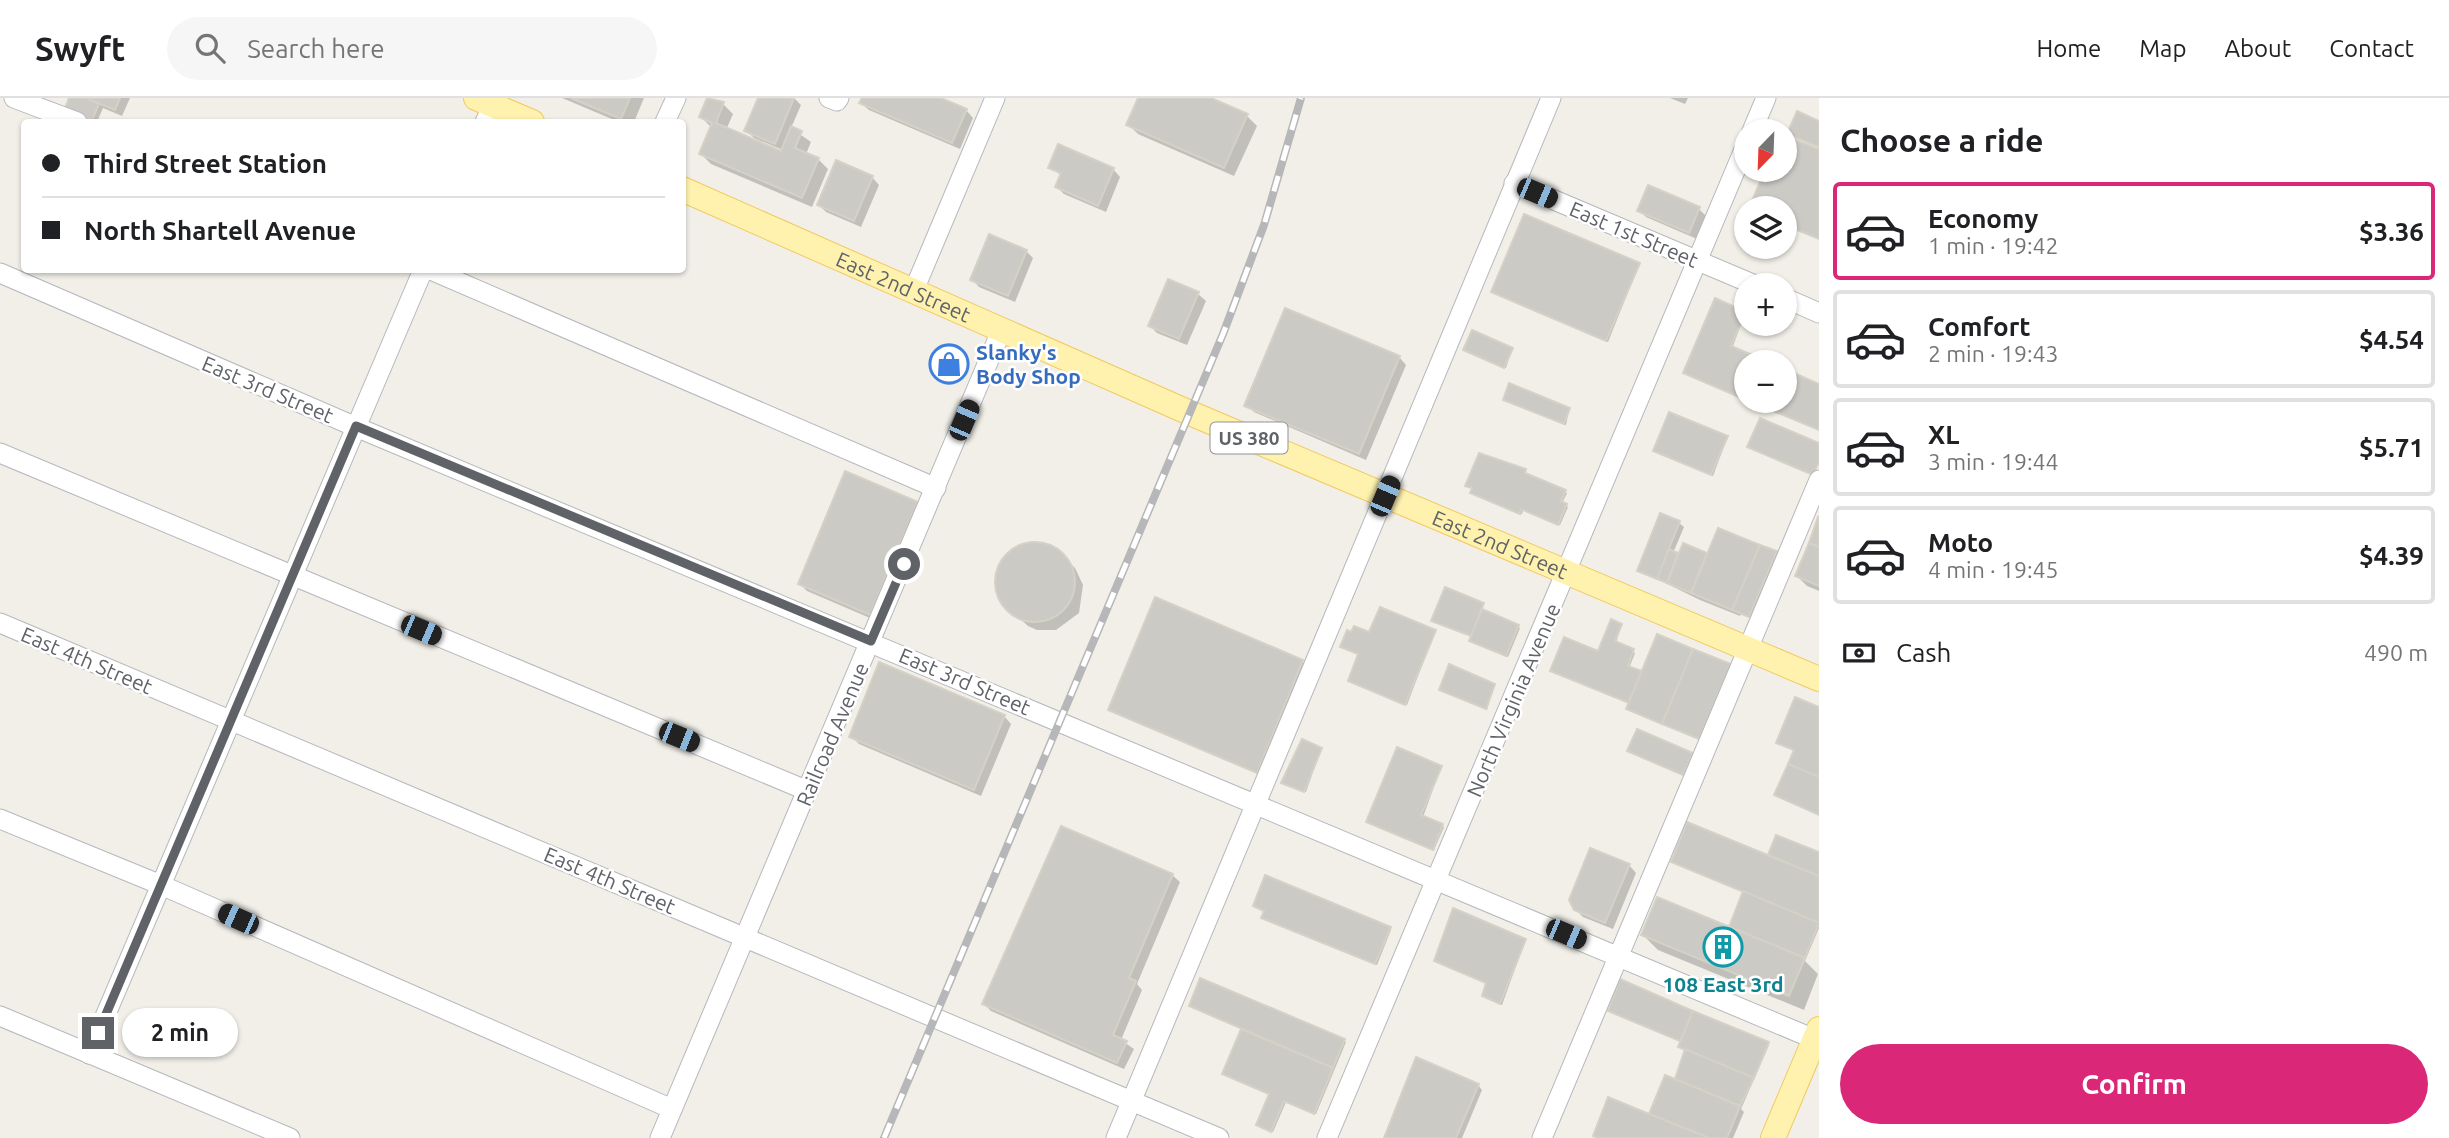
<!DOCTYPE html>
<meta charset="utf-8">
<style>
:root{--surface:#fff;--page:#f6f6f6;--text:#202124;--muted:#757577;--line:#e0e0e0;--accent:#db2777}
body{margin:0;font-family:Ubuntu,sans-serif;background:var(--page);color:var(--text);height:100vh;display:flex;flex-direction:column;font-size:26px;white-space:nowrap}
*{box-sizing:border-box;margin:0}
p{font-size:23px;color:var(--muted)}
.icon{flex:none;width:38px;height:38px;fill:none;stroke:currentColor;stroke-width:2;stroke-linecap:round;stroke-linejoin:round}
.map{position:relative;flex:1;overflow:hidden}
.details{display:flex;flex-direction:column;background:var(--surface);width:630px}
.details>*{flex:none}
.hud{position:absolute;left:21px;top:21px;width:665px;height:154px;border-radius:7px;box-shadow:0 2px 5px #0004;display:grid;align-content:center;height:154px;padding:0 21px;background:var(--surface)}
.needle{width:46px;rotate:203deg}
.controls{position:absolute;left:1734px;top:21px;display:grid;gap:14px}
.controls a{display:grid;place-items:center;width:63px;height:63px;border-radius:50%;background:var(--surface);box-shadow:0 2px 5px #0004;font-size:35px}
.end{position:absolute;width:32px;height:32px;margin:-16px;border:9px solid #5f6368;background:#fff;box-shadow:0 0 0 4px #fff}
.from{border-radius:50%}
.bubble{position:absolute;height:49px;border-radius:24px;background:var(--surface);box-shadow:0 2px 5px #0004;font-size:23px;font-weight:600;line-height:49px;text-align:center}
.car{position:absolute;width:21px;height:42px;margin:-21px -10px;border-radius:9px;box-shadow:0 0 5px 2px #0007;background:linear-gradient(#222 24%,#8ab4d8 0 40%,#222 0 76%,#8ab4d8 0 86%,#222 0)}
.hud b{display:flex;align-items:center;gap:24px;height:66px;font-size:26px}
.hud b+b{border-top:2px solid var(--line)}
.hud i{width:18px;height:18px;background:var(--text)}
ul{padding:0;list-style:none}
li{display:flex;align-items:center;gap:21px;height:98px;margin:0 14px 10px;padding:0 7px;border:4px solid var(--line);border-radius:7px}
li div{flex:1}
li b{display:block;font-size:26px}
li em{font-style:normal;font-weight:600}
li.active{border-color:var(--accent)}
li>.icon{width:63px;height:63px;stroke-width:1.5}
h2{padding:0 21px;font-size:32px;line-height:84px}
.pay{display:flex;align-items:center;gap:18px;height:77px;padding:0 21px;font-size:26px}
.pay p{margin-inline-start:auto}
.button{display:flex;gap:14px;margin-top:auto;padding:14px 21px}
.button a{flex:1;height:80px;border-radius:42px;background:var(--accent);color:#fff;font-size:28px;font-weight:600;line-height:80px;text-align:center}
header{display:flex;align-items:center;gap:42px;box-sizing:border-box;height:98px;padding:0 35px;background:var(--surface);border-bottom:2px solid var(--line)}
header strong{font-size:33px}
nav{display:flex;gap:38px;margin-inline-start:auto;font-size:24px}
.search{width:490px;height:63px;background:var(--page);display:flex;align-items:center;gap:18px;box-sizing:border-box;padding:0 24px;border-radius:38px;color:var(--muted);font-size:26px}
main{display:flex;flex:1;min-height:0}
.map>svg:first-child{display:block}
.shadow{fill:#0003}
.building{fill:#cccac5;stroke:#d6d1c6;stroke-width:2}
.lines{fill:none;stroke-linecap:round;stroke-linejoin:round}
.minor-casing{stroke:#b5b8bc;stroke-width:21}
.major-casing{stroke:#f2c960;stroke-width:26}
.minor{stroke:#fff;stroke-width:19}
.major{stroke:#fff2af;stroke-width:24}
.rail-casing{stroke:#b6b7b8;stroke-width:8}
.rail{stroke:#fff;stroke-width:5;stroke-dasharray:16;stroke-linecap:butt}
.route{stroke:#5f6368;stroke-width:9}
.labels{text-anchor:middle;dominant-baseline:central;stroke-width:5;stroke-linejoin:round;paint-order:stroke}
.shield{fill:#fff;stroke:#8f9295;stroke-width:2}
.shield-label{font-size:19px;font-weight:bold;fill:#5f6368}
.street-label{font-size:21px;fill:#5f6368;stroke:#fff}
.shop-label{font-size:21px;font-weight:bold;fill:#366cbe;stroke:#fff;text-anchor:start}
.culture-label{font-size:21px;font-weight:bold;fill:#0d838f;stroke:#fff}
</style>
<header>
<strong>Swyft</strong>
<div class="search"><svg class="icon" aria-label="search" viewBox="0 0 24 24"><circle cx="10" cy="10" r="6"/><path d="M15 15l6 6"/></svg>Search here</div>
<nav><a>Home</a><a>Map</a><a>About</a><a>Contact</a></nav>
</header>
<main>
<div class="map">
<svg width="1819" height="1040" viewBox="0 0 1819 1040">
<rect width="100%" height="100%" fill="#f1efe8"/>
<g class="shadow">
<path d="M71,0H130L122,18L103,10L97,24L72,14Z"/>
<path d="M562,0H644L634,24H619Z"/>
<path d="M709,0L723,6L733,16L726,32L782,55L783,52L754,40L746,32L760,0H794L801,7L791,30L811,44L806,56L818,61L828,71L812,109L711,66L701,56L711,29L701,19Z"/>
<path d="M863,0H936L966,12L973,20L960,51L869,12L861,5Z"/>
<path d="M1140,0H1206L1247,18L1257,28L1234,78L1138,36L1128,26Z"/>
<path d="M1670,0H1688L1685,6Z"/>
<path d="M1050,69L1113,71L1120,79L1106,114L1064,96L1057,89L1062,78Z"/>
<path d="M872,79L879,87L861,129L826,114L819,107Z"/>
<path d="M1699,111L1706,118L1697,141L1646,119L1639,112Z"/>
<path d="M1026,153L1033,160L1015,204L979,189L972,181Z"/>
<path d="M1639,167L1608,244L1494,195Z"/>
<path d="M1169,183L1198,196L1206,203L1187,247L1157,235L1150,228Z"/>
<path d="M1745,215L1732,251L1764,264H1746V302L1687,276Z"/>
<path d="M1512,251L1506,270L1467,254Z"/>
<path d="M1399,259L1406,267L1366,362L1254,314L1247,307Z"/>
<path d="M1510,288L1569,312L1566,327L1506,303Z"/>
<path d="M1727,340L1713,378L1656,354Z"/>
<path d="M1494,360L1567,395L1562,405L1568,409L1560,427L1523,412L1522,416L1473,396V391L1469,389Z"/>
<path d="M917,405L924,413L877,523L807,493L800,486Z"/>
<path d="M1819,423V493L1807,488L1797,478Z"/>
<path d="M1679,425L1684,429L1673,455L1679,459L1684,447L1708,458L1778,456L1751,520L1741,516L1740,518L1700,502L1639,472Z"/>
<path d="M1037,446L1057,453L1075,470L1083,487L1079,515L1056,532H1037L1028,528L1002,504L998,495V475L1008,457L1027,447Z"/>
<path d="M1156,501L1304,565L1259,675L1110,612Z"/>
<path d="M1483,507V513L1520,530L1508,559L1473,544L1472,539L1435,524Z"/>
<path d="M1621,527L1616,546L1635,555L1629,570L1643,576L1731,569L1701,641L1630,612L1631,605L1599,555Z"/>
<path d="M1435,533L1407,607L1350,583L1360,557L1344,550L1370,537Z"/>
<path d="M1494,587L1487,612L1443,593Z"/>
<path d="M1004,618L1011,626L981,698L859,646L851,638Z"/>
<path d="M1321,651L1306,694L1285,686Z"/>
<path d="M1441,669L1423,719L1444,729L1434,752L1370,725Z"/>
<path d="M1777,739L1819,756V830L1805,863L1818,876L1804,912L1658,852L1643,837L1730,831Z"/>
<path d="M1629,767L1636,775L1613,831L1583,819L1575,811Z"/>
<path d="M1172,777L1180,784L1137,886L1142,892L1121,942L1134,951L1124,971L991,913L984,906Z"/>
<path d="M1255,808L1390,830L1391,832L1377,867L1265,821V813Z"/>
<path d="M1525,843L1502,907L1485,899L1488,886L1438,864Z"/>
<path d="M1201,882L1346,944L1316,1016L1286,1004L1273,1034L1260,1029L1271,996L1224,975L1242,931L1193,909Z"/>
<path d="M1621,883L1769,947L1741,1011L1744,1014L1733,1040L1595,1038L1650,1018L1676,983L1687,952L1682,944L1611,914Z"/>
<path d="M1478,987L1482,992L1462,1040H1385Z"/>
</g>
<g class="building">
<path d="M69,0H86L99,6L92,22L65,10Z"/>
<path d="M86,0H120L115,12Z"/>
<path d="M571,0H630L621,21Z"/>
<path d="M707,0L724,4L716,25L781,53L791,28L802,33L795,50L819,60L802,100L699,56L712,25L699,19Z"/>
<path d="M758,0H794L775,46L744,33Z"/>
<path d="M862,0H941L967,11L952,45L859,5Z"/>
<path d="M1138,0H1211L1248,16L1224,70L1126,27Z"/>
<path d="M1797,13L1819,23V49L1787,36Z"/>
<path d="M1785,38L1819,51V141L1785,127V110H1749L1765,72H1785Z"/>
<path d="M1058,46L1114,70L1098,108L1055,89L1061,75L1048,70Z"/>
<path d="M836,62L873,78L854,123L817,107Z"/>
<path d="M1648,87L1700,109L1689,135L1637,113Z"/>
<path d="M1524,116L1640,165L1606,243L1491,194Z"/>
<path d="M989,136L1027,152L1008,198L970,182Z"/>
<path d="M1168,181L1199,194L1179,241L1148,228Z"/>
<path d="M1715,200L1746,214L1731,248L1769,264H1746V302L1683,275Z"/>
<path d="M1285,210L1400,258L1359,356L1244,308Z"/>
<path d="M1472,232L1513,250L1504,270L1463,252Z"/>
<path d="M1785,271L1819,286V332L1749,303H1785Z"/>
<path d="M1509,285L1570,310L1564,326L1503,302Z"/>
<path d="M1669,314L1728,338L1711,377L1653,353Z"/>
<path d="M1760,320L1819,345V364L1813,377L1747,349Z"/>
<path d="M1479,355L1526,371L1525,375L1566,392L1561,403L1567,406L1558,427L1521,411L1520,416L1470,395L1472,390L1465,388Z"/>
<path d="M845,373L918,404L870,517L798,486Z"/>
<path d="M1660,415L1680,423L1657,481L1637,473Z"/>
<path d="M1818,419L1819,420V449L1809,445Z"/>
<path d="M1718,430L1760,447L1732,512L1691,495Z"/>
<circle cx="1035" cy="484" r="40"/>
<path d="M1683,445L1707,455L1691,495L1667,485Z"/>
<path d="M1809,445L1819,449V488L1795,478Z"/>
<path d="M1760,447L1777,453L1749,519L1732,512Z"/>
<path d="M1669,451L1678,455L1667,485L1657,481Z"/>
<path d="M1445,489L1484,505L1471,538L1431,523Z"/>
<path d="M1155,499L1303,562L1257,675L1108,612Z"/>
<path d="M1380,509L1436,532L1405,607L1348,583L1358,556L1340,549L1347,532L1351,534L1354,528L1369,534Z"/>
<path d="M1482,511L1519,527L1506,558L1469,543Z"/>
<path d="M1611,521L1622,526L1615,543L1634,551L1628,568L1642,573L1629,605L1550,573L1564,539L1598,553Z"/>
<path d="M1657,536L1693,551L1662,626L1626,611Z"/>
<path d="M1693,551L1731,566L1699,641L1662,626Z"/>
<path d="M879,564L1005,617L974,692L849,639Z"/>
<path d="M1449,566L1495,586L1486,611L1439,592Z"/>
<path d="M1795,599L1819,609V679L1788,666L1794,652L1776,645Z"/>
<path d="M1637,631L1693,655L1683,677L1627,653Z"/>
<path d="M1302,641L1322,650L1304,694L1281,685Z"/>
<path d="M1397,649L1442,668L1421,717L1443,726L1433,752L1366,724Z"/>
<path d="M1788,666L1819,679V717L1774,697Z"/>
<path d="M1687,724L1819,778V825L1671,764Z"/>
<path d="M1061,728L1173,776L1129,880L1136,883L1113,937L1127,943L1117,965L982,906Z"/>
<path d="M1776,737L1819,754V778L1768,757Z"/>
<path d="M1590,750L1630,766L1605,825L1574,812L1569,802Z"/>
<path d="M1265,777L1391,829L1375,866L1261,820L1264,813L1253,808Z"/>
<path d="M1743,793L1819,825L1805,860L1729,829Z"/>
<path d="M1657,799L1805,860L1789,898L1641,837Z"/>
<path d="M1453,810L1526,841L1500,906L1482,898L1486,885L1434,863Z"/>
<path d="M1200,880L1345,941L1333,970L1189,908Z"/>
<path d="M1620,881L1693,913L1680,943L1608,913Z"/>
<path d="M1693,913L1769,944L1754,980L1678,949Z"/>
<path d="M1241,931L1333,970L1314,1016L1284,1003L1271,1034L1256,1027L1269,996L1222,976Z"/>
<path d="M1685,951L1754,980L1740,1008L1675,981Z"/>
<path d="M1416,959L1479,986L1456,1040H1384Z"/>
<path d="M1665,977L1740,1008L1727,1040H1709L1649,1016Z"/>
<path d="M1608,999L1649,1016L1709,1040H1598L1593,1038Z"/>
</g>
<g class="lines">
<g class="minor-casing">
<g id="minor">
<path d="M14,0L77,24"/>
<path d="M829,0L837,3L839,0"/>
<path d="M485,24L493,7"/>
<path d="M665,24L676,0"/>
<path d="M1752,33L1766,0"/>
<path d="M1514,85L1755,187"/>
<path d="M431,172L936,390"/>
<path d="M0,175L356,329L1819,943"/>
<path d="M914,192L995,0"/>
<path d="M1785,200L1819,215"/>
<path d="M0,355L808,693"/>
<path d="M0,525L1219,1040"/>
<path d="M0,721L161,787L672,1011"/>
<path d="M0,918L290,1040"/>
<path d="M89,956L423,172"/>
<path d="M660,1040L1002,231"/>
<path d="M1116,1040L1551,0"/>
<path d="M1327,1040L1746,47"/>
<path d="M1542,1040L1819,382"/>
</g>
</g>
<g class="major-casing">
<g id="major">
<path d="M476,0L532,24"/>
<path id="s1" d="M682,91L1190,315L1819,581"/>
<path d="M1773,1040L1819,931"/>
</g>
</g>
<use href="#minor" class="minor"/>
<use href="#major" class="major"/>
<g class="rail-casing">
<path id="rail" d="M884,1040L1223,236L1264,127L1301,0"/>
</g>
<use href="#rail" class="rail"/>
</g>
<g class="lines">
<path class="route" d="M98,935L356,328L871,543L904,466"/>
</g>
<defs>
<g id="shop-ring" transform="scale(2.0125)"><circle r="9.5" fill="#fff" stroke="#3f7fe0" stroke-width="1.5"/><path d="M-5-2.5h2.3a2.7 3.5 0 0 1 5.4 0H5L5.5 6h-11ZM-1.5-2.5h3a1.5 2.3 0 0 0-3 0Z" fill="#3f7fe0"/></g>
<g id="building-ring" transform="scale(2.0125)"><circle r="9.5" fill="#fff" stroke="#0f9aa8" stroke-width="1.5"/><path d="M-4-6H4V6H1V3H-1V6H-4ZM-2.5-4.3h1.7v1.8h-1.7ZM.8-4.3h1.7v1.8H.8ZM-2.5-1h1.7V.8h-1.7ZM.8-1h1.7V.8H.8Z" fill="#0f9aa8"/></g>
</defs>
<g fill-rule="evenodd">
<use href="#shop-ring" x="949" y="266"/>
<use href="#building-ring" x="1723" y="849"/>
</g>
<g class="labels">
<rect class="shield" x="1210.5" y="324.5" width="77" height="31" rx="5"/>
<g class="shield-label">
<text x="1249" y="340">US 380</text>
</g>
<g class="street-label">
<text transform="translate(1634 136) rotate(23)">East 1st Street</text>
<text stroke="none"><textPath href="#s1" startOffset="242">East 2nd Street</textPath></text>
<text transform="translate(268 291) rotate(23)">East 3rd Street</text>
<text stroke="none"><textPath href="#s1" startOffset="892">East 2nd Street</textPath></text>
<text transform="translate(87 562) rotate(23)">East 4th Street</text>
<text transform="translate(965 583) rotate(23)">East 3rd Street</text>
<text transform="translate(1513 602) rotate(-67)">North Virginia Avenue</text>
<text transform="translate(832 636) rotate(-67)">Railroad Avenue</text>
<text transform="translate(610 782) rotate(23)">East 4th Street</text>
</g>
<g class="shop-label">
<text x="976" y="254">Slanky's<tspan x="976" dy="24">Body Shop</tspan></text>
</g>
<g class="culture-label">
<text x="1723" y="886">108 East 3rd</text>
</g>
</g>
</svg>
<div class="controls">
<a><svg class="needle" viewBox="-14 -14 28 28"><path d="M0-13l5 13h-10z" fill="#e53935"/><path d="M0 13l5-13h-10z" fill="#757577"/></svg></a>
<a><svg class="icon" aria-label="layers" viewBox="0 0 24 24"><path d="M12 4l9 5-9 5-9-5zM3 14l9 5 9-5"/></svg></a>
<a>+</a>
<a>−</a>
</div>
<i class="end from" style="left:904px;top:466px"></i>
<i class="end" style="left:98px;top:935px"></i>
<div class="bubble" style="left:122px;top:910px;width:116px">2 min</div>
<i class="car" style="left:1537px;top:95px;rotate:113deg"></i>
<i class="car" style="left:964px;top:322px;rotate:23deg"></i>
<i class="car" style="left:1385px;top:398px;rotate:23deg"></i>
<i class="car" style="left:421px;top:532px;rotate:113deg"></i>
<i class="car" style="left:679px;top:639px;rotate:112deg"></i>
<i class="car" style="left:238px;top:821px;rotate:294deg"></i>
<i class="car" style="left:1566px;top:836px;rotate:113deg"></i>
<div class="hud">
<b><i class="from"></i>Third Street Station</b>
<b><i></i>North Shartell Avenue</b>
</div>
</div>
<section class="details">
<h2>Choose a ride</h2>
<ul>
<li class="active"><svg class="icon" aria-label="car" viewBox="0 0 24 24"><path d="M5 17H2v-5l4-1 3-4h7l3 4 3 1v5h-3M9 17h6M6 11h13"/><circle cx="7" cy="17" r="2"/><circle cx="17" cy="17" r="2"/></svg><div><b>Economy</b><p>1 min · 19:42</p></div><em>$3.36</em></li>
<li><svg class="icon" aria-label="car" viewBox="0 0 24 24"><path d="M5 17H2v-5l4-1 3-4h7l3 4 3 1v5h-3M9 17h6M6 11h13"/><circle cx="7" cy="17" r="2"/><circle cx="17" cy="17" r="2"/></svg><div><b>Comfort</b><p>2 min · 19:43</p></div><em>$4.54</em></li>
<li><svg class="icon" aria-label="car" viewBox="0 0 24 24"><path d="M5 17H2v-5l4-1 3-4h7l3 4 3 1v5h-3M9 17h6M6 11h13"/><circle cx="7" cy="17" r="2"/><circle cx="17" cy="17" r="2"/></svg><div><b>XL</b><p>3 min · 19:44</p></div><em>$5.71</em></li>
<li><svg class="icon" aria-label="car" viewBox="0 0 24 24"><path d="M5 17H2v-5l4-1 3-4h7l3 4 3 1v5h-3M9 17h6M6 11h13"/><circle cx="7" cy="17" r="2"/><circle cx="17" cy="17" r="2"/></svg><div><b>Moto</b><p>4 min · 19:45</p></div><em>$4.39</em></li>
</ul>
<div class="pay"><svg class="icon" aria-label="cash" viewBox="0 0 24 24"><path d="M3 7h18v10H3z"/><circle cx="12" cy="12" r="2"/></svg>Cash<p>490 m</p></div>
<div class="button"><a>Confirm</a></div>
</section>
</main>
